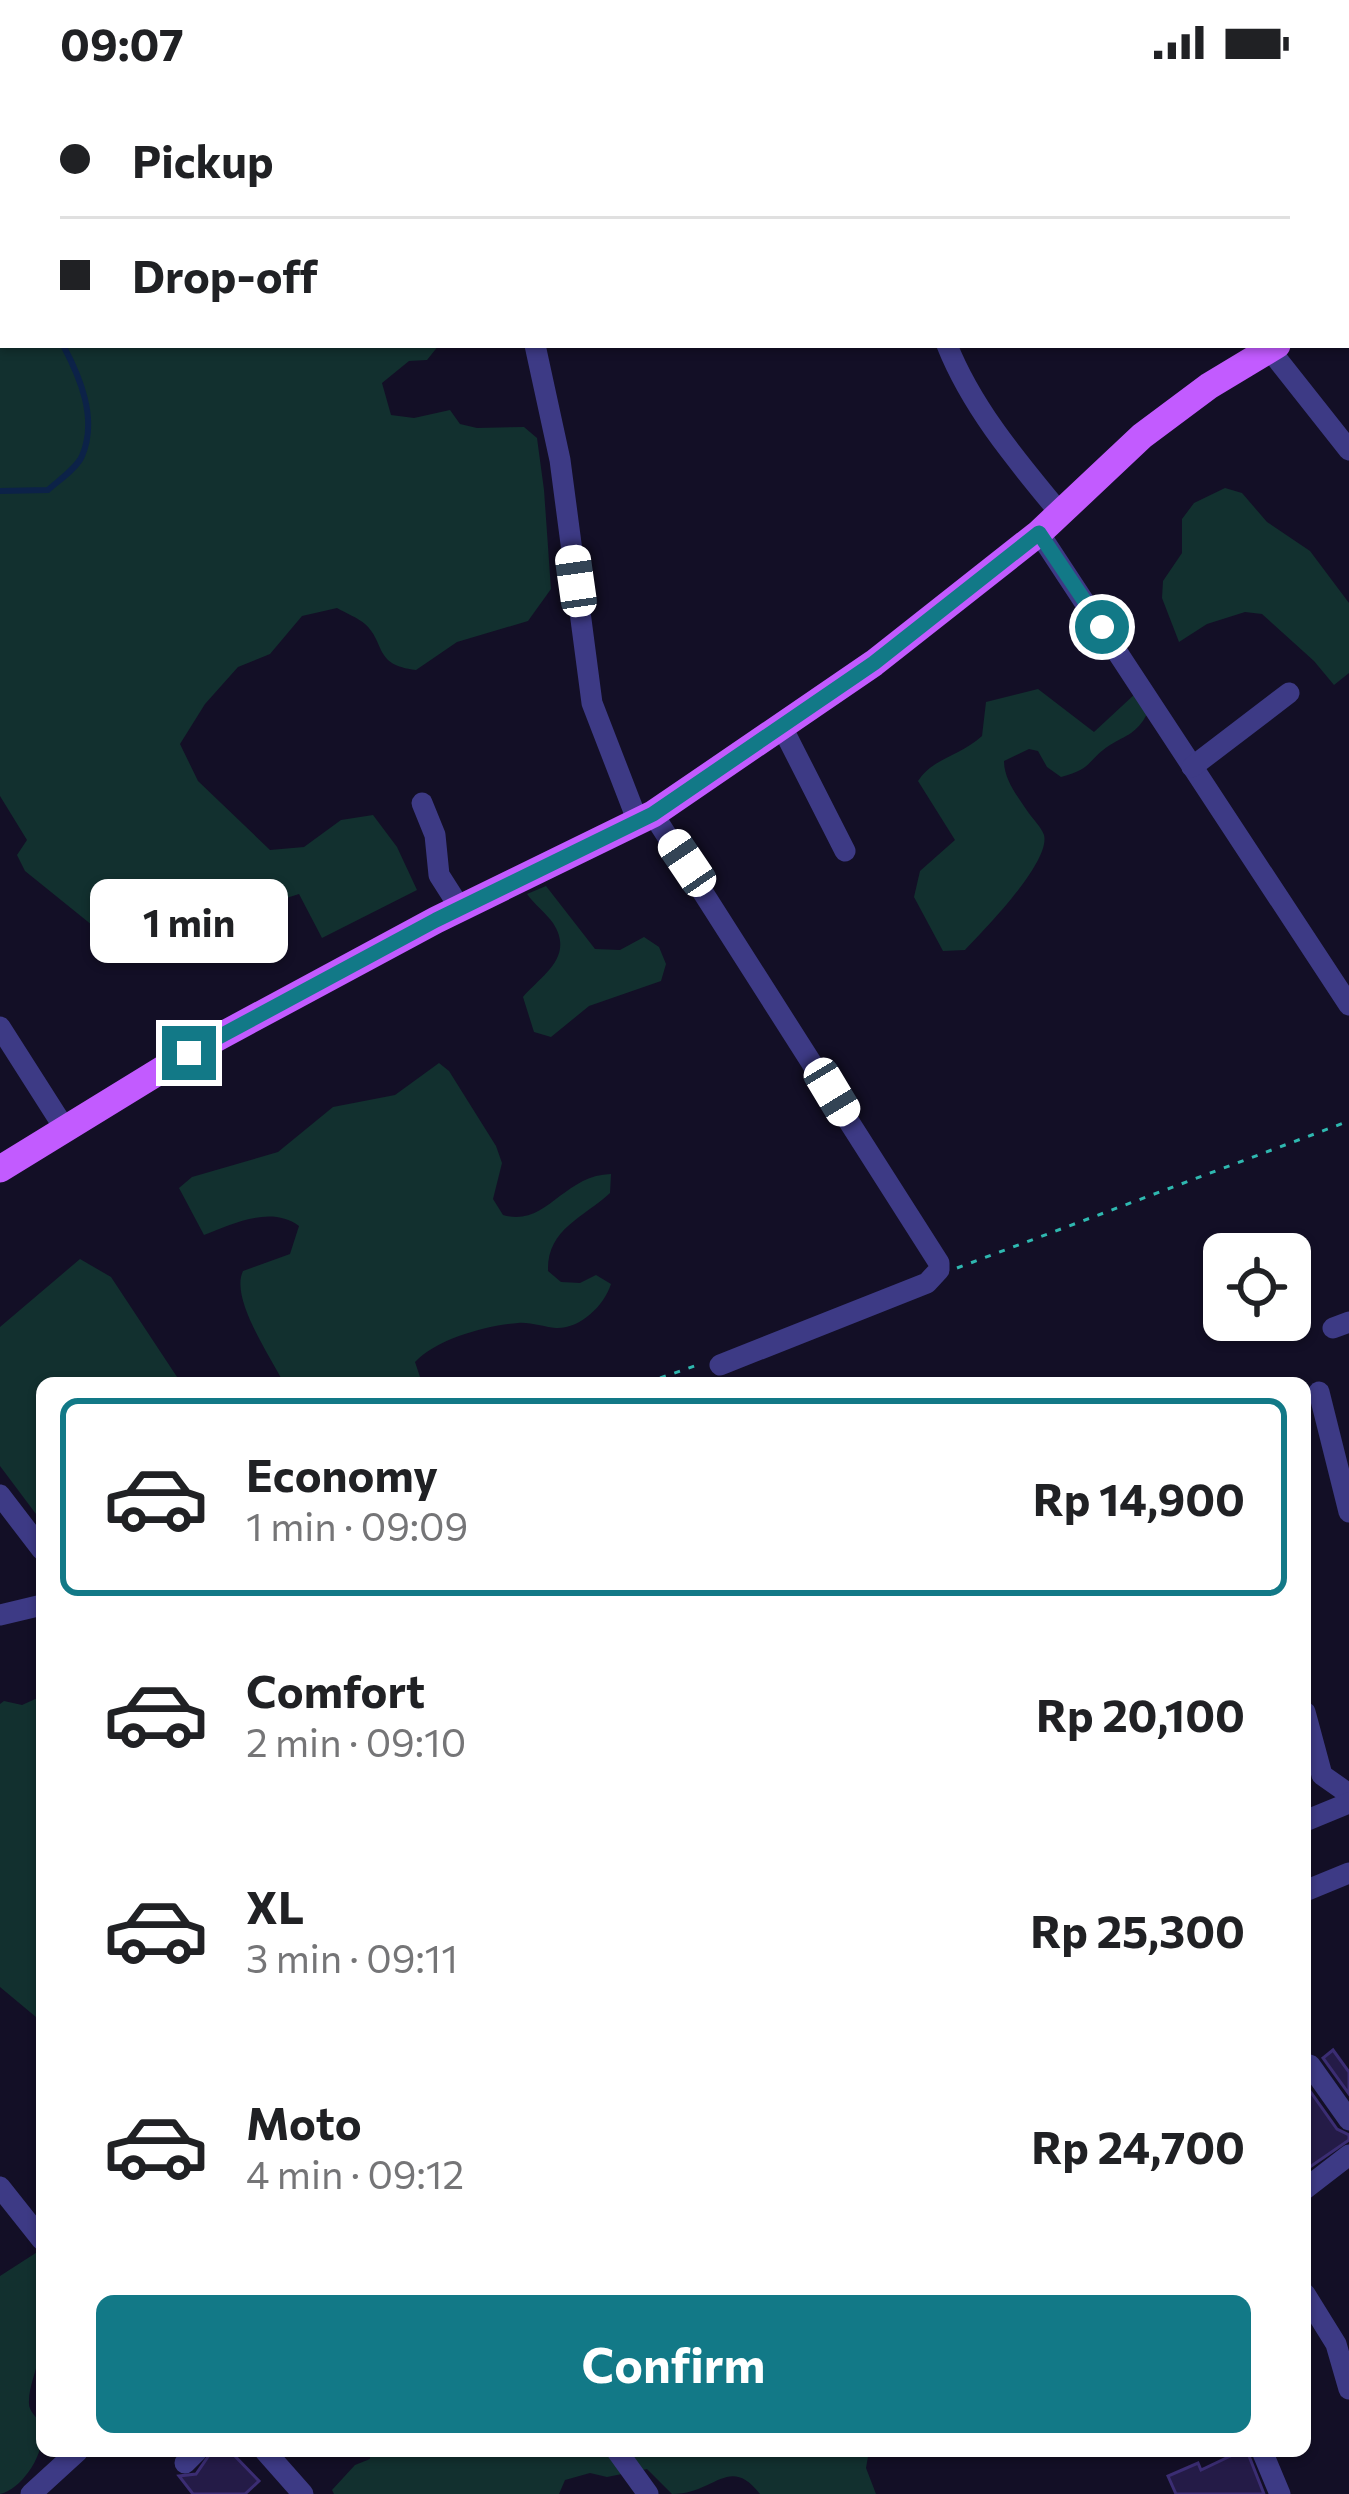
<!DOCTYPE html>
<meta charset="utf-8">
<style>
:root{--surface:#fff;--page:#f2f2f2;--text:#202124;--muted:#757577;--line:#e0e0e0;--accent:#127987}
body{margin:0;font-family:Commissioner,sans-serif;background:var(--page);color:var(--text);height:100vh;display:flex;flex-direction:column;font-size:45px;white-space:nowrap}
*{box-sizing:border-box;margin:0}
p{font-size:39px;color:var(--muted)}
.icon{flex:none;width:66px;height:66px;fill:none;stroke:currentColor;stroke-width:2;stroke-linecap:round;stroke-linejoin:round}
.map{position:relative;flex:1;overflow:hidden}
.side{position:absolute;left:36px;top:1293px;width:1275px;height:1080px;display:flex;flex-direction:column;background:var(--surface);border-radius:18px;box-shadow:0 3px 9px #0004}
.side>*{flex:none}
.banner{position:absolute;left:0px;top:0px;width:1350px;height:264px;box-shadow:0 3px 9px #0004;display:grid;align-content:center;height:264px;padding:0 60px;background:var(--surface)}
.buttons{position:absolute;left:1203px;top:1149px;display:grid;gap:24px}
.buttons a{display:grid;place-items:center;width:108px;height:108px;border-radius:18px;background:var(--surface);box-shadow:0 3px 9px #0004;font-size:60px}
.end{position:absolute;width:54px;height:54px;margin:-27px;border:15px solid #127987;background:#fff;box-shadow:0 0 0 6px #fff}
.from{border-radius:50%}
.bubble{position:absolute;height:84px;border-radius:18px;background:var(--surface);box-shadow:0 3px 9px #0004;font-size:39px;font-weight:700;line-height:84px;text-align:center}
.car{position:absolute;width:36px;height:72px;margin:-36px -18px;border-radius:15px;box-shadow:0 0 9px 3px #0007;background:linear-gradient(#fff 24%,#345 0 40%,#fff 0 76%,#345 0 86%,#fff 0)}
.banner b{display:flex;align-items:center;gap:42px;height:114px;font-size:45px}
.banner b+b{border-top:3px solid var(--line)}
.banner i{width:30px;height:30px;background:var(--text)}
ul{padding:21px 0 0;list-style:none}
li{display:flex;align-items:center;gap:36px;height:198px;margin:0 24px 18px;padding:0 36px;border:6px solid transparent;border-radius:18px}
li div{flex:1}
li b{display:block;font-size:45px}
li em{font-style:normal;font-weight:700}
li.current{border-color:var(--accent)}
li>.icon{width:108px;height:108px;stroke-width:1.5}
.action{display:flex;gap:24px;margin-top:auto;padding:24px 60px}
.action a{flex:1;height:138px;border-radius:18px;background:var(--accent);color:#fff;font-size:48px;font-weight:700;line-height:138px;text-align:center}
.status{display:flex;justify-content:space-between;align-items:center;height:84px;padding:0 60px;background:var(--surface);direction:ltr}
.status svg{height:33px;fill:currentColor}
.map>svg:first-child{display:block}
.green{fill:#12302f}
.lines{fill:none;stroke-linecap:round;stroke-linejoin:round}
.stream{stroke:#0c2248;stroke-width:6}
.building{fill:#241b47;stroke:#3b2d73;stroke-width:3}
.path{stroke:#2fb8b0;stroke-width:3;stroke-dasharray:6 9;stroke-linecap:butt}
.minor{stroke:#3d3a85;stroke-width:21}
.major{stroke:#c25bff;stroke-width:27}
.route{stroke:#127987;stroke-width:15}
</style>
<div class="status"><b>09:07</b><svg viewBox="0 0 49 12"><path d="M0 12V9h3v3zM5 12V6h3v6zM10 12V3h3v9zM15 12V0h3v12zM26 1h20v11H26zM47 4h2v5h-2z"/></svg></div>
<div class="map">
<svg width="1349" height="2410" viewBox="0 0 1349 2410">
<rect width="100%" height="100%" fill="#130f26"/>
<g class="green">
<path d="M0,0H465L466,3H3V261H439L427,276L409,277L382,299L391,331L414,334L450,326L460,340L477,344L524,343L537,354L544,406L551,505L528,537L457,558L416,586C373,581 386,559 365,540C358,534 346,529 337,524L302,532L270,570L238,583L205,620L180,660L198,697L270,766L304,763L341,736L373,731L397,763L417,806L322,854L299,810L249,826L235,814L218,815L126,854H108L25,787L17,771L27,756L0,712Z"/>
<path d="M1225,404L1242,409L1267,438L1310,467L1349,519V589L1334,601L1314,577L1262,530L1245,528L1207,540L1179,558L1162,514L1163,497L1182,469V435L1194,419Z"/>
<path d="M1038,605L1094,648L1136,609L1147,630C1137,649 1127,651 1110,661C1087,676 1093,685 1061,693L1047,683L1038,667L1029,665L1004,677C1004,696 1018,713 1028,728C1033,735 1041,743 1044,751C1051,778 984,846 965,866L943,867L914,813L920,787L955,756L918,697C933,674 960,672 982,652L986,618Z"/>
<path d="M546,802L595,865L620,866L644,853L659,863L666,880L661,897L589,922L551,953L534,948L523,913C542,891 575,873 553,839C546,829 534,820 527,810Z"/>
<path d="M439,979L449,987L496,1062L502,1079L493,1115L503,1131C546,1144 563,1091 611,1090L610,1109C583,1134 547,1145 548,1187L561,1198L580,1199L596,1191L611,1200C604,1222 580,1245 556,1244C543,1243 531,1238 518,1239C488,1241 436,1255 415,1278L422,1299H277L282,1296C269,1270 230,1214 243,1187L290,1170L299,1142C271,1121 232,1140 204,1151L179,1104L192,1093L278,1068L333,1023L395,1011Z"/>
<path d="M80,1175L111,1193L181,1299H42V1438L0,1382V1243Z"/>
<path d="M42,1612V1972L36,1933L0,1903V1620L4,1617L22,1621Z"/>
<path d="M42,2165C42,2200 43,2235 39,2270C37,2286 29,2302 29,2317C28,2329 38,2332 41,2342C48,2366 23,2405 0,2410V2192Z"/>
<path d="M370,2367H869L866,2384L876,2410H760C729,2370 715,2410 672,2410L647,2385L607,2393L590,2389L565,2396L559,2410H334L332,2406L355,2381L370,2375Z"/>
</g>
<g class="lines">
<g class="stream">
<path d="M0,166L3,170"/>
<path d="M0,407L48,406C58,397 77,384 82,372C98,335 80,293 63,261"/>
</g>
</g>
<g class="building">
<path d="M1333,1966L1349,1988V2010L1323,1974Z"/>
<path d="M1305,2000L1337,2045L1349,2051V2056L1307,2085Z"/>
<path d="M212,2367H230L259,2397L245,2410H193L179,2392L196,2390Z"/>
<path d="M1241,2367H1247L1264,2410H1176L1168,2392L1198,2379L1201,2386Z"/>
</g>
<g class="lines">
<g class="path">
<path d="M957,1184L1349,1037"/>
<path d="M646,1299L700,1280"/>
</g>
<g class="minor">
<path d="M828,0L830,3"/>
<path d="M1102,0L1104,3"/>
<path d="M704,3L708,0"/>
<path d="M1037,3L1043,0"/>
<path d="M535,261L560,376L592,619L638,738"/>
<path d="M947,261C972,324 1017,377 1060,429"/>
<path d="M1266,261L1349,366"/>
<path d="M1039,449L1349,921"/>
<path d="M782,643L845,767"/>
<path d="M1192,683L1289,609"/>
<path d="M422,719L435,751L439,791L460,824"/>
<path d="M653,730L939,1179V1186L927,1199L720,1281"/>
<path d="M0,943L65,1045"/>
<path d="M1333,1244L1349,1238"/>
<path d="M1319,1308L1349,1428"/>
<path d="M0,1411L42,1466"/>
<path d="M0,1531L42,1521"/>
<path d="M1305,1628L1322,1691L1349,1710"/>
<path d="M1305,1737L1349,1719"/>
<path d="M1305,1807L1349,1789"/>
<path d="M1310,1981L1349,2036"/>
<path d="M0,2103L42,2156"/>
<path d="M1305,2105L1349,2071"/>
<path d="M1305,2210L1336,2260L1349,2305"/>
<path d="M265,2367L303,2410"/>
<path d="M617,2367L648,2410"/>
<path d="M1262,2367L1280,2410"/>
<path d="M185,2379L197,2367"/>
<path d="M31,2410L78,2367"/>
</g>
<g class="major">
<path d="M1347,234H1349"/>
<path d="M0,1085L189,969L436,836L653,730L874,579L1039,449L1142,352L1209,302L1277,261"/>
</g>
</g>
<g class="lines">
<path class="route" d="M189,969L436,836L653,730L874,579L1039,449L1102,543"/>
</g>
</svg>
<div class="buttons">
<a><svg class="icon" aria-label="locate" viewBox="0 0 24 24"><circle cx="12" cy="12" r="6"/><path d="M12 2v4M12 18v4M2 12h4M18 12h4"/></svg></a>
</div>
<i class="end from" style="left:1102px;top:543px"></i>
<i class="end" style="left:189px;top:969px"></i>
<div class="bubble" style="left:90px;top:795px;width:198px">1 min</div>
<i class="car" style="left:576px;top:497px;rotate:352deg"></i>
<i class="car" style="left:687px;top:779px;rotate:326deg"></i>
<i class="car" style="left:832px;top:1008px;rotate:149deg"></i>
<div class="banner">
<b><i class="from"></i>Pickup</b>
<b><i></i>Drop-off</b>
</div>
<section class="side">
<ul>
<li class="current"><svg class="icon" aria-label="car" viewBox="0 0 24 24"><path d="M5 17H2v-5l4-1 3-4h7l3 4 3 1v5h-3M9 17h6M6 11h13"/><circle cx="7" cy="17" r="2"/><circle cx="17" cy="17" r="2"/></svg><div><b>Economy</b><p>1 min · 09:09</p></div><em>Rp 14,900</em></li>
<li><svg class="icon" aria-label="car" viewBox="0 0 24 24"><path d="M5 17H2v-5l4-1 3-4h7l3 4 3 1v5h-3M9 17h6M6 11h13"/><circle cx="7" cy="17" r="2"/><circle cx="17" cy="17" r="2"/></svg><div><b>Comfort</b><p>2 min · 09:10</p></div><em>Rp 20,100</em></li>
<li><svg class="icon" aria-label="car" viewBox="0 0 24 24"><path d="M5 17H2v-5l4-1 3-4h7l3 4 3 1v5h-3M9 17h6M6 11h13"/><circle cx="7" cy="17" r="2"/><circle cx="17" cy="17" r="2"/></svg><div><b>XL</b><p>3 min · 09:11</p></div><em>Rp 25,300</em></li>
<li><svg class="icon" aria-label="car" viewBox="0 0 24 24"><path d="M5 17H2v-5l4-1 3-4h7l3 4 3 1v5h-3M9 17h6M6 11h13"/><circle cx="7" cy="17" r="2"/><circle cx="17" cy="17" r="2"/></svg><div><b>Moto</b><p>4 min · 09:12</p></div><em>Rp 24,700</em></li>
</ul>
<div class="action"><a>Confirm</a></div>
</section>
</div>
